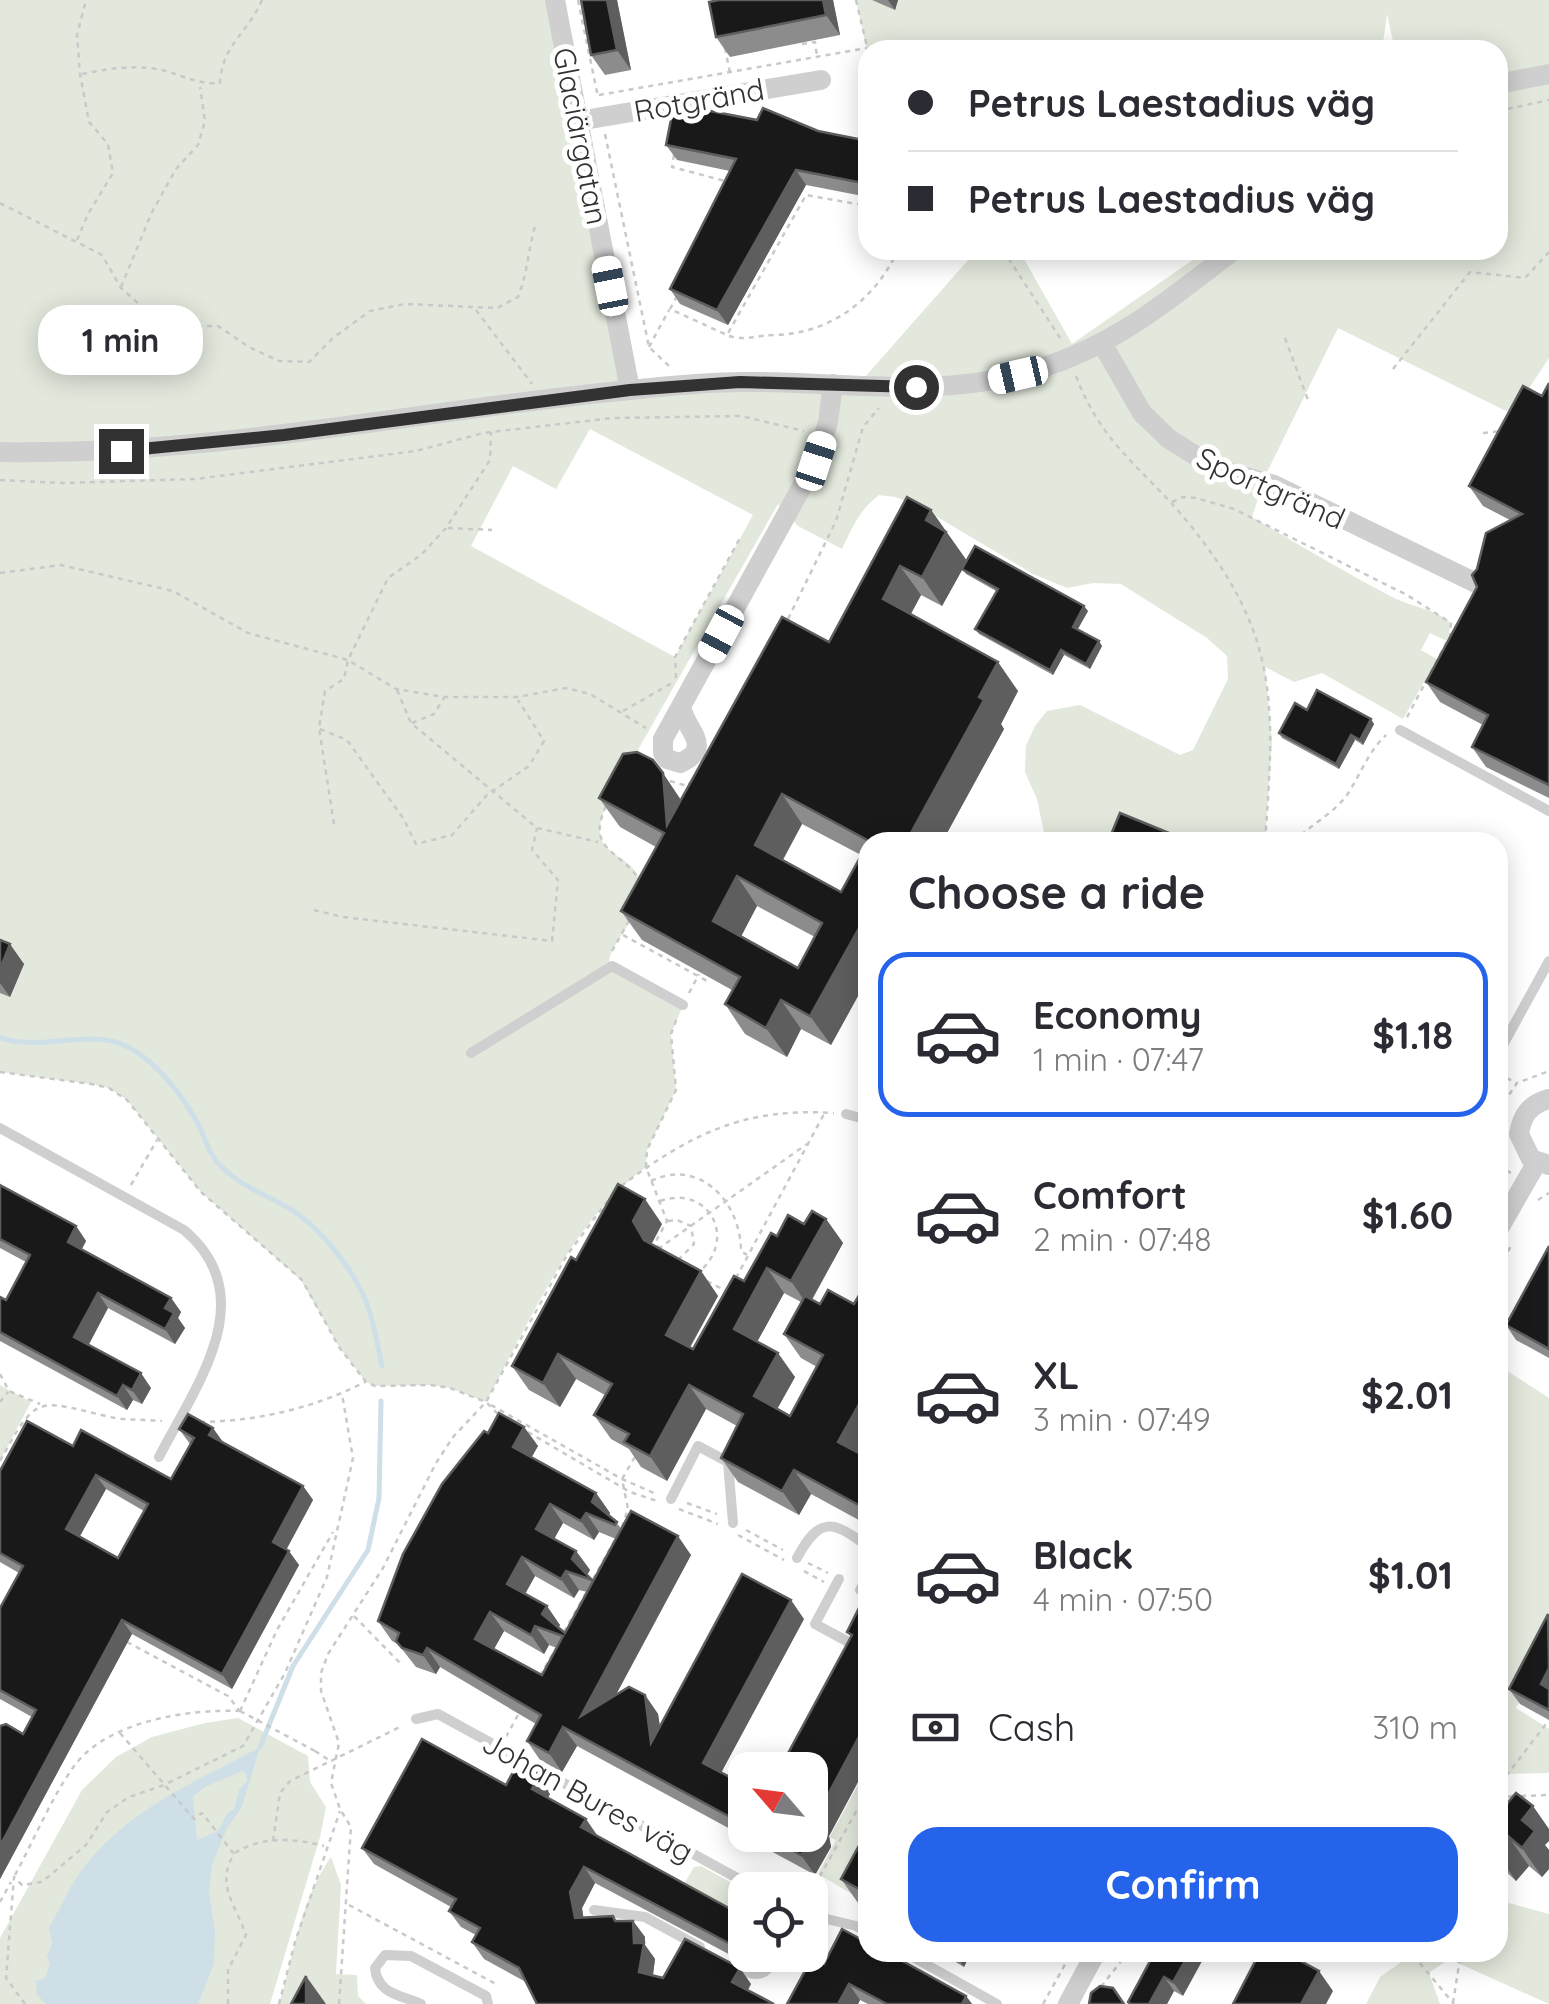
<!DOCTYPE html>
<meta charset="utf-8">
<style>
:root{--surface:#fff;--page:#f2f2f3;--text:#2b2b33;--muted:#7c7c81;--line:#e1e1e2;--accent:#2563eb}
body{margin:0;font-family:Quicksand,sans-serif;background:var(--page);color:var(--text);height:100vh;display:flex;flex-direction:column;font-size:38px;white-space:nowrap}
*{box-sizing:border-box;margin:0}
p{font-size:32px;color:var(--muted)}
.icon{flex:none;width:55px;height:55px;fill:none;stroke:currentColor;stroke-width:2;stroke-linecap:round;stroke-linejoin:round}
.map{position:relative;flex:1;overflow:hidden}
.panel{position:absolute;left:858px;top:832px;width:650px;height:1130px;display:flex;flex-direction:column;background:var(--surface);border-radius:30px;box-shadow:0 5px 25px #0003}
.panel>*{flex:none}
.guide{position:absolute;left:858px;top:40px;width:650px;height:220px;border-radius:30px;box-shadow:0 5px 25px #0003;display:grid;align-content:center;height:220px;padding:0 50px;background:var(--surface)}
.needle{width:65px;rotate:298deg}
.fabs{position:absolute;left:728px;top:1752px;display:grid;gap:20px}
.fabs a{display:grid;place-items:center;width:100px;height:100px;border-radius:20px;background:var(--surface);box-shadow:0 5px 25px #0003;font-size:50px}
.end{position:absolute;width:45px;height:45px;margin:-22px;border:12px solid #323232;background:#fff;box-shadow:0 0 0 5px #fff}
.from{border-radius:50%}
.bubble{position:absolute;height:70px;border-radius:30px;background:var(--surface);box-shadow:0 5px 25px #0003;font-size:32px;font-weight:700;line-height:70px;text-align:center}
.car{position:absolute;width:30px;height:60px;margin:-30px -15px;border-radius:12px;box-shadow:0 0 8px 2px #0007;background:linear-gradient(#fff 24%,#345 0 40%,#fff 0 76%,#345 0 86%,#fff 0)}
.guide b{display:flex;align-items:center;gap:35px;height:95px;font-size:38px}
.guide b+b{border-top:2px solid var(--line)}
.guide i{width:25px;height:25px;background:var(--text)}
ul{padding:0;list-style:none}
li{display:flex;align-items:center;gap:30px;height:165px;margin:0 20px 15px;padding:0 30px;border:5px solid transparent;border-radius:30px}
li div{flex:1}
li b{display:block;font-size:38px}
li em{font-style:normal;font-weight:700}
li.on{border-color:var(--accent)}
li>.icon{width:90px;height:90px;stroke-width:1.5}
h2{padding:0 50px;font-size:45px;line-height:120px}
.pay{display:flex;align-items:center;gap:25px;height:110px;padding:0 50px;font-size:38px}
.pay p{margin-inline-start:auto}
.primary-button{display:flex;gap:20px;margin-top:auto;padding:20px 50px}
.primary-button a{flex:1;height:115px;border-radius:30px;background:var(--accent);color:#fff;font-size:40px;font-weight:700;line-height:115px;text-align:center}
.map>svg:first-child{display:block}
.green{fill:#e2e8dc;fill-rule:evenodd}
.water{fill:#cedfe8;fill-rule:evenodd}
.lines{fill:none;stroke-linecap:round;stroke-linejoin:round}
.stream{stroke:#cedfe8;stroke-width:5}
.path{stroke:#c9c9c9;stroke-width:2.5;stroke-dasharray:5 5;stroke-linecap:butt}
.lane{stroke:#cfcfcf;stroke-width:10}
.street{stroke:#cfcfcf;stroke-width:20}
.path-bridge{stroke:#c9c9c9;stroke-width:2.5;stroke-dasharray:5 5;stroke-linecap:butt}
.wall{fill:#8c8c8c;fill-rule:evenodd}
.shaded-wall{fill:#5e5e5e}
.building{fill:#191919;stroke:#5e5e5e;stroke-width:2.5;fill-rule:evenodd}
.route{stroke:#323232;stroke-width:12}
.labels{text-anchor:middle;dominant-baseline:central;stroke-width:10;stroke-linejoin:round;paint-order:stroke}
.street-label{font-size:30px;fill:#323232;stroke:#fff}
</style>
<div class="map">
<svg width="1549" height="2004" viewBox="0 0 1549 2004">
<rect width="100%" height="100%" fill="#fff"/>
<g class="green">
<path d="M0,0H555L630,389L857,386L977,250H1019L1072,344L1207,250H1498V50H1395L1387,14L1382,50L867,51L856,0H1549V358L1512,414L1338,328L1266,474L1252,517C1299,545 1346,573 1394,598C1413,607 1435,609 1451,623L1447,641L1430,633L1421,650L1437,659L1403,719L1322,673L1294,682L1265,667L1272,741L1265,842H1046L1037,799L1025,772L1026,746L1035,726L1047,711L1080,705L1180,755L1193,750L1228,679L1227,656L1207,638L1121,584L1093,583L1067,588L1033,574L919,506L895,497L879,495C860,509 852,528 842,549L798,526L778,504L607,804C580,863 639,847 641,889C643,914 614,937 609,961L612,966L683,1005L671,1034L676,1090L647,1150L646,1167C569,1224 531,1320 486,1402L450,1388L431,1385L375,1386L366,1382L339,1347L301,1280L201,1192L127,1100L109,1088L91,1084L0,1072ZM590,429L753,515L675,657L471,546L513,466L556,489Z"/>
<path d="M1498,1365L1549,1398V1639L1516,1708L1549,1729V1773L1498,1774Z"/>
<path d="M0,1385L31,1402L0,1461Z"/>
<path d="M238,1718L308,1756L310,1782L326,1807L320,1837L270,2004H0V1938L82,1790L116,1757L152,1737L205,1723Z"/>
<path d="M867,1768V1894L864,1901L818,1874L836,1840L830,1837Z"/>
<path d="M331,1857L341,1885L336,1974L357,1975L358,1996L366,2004H279C294,1955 300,1900 331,1857Z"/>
<path d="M701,1866L739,1887V1895L727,1917L680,1891L694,1867Z"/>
<path d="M1498,1900L1549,1914V2004L1449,1959L1429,1973L1440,2004H1366L1380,1977L1414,1953L1498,1952Z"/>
</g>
<path class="water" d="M260,1747L242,1807L227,1828L212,1865L209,1893L215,1931L214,1964L198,2004H46L37,1995L36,1981L45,1978L50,1964L47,1956L52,1944L49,1927C62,1906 71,1882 88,1862C133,1807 199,1780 260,1747ZM242,1771L246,1774L247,1781L239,1790L234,1809L226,1815L218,1831L197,1840L193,1797L205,1787Z"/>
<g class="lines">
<g class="stream">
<path d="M0,1038C45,1052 88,1027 128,1047C157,1062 184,1097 199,1126C206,1140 209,1155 221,1166C243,1189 274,1197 299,1215C325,1234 352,1269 365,1299C374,1320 377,1344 382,1366"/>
<path d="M260,1747L293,1666L368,1550L379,1498L381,1401"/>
</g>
<g class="path">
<path d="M578,0L598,97"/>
<path d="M856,0L868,51"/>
<path d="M802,44L815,42L817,56"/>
<path d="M725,48L730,73"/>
<path d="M82,74C107,69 131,65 156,69C180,73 195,85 220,83C222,44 249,32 262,0"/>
<path d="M599,95L867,48"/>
<path d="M1498,111L1549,100"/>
<path d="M605,134L649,347L670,367"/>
<path d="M674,155L672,167L725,181"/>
<path d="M0,203L102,255L121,288L148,312L190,326H218L249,347L279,361L309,362L333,338L370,311L405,304L497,308L518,297C528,273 528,248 536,223"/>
<path d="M77,240L88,214L113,173L108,144L89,122L80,74L77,35L86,0"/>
<path d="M1003,250L1062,341"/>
<path d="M1250,258L1262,250"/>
<path d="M121,287L152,212L176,169L198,145L205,121L200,87"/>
<path d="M677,296L670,309L727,335L806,195L868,206"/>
<path d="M476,310L532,384"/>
<path d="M729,336C747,341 757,335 775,335C831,333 874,301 898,250"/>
<path d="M1285,338L1308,400"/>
<path d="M649,347L669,310"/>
<path d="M1393,369L1470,272L1525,278L1549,252"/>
<path d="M1076,376C1102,445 1143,468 1186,520C1280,634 1275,703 1265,842"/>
<path d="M1483,433L1501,431"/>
<path d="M0,480L63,483L195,479L416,451L483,433L612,418L741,416L804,431"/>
<path d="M1172,502L1183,497L1196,498L1234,509L1407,595L1451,623L1450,636L1406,719"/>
<path d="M448,528L492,530"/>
<path d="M0,573L61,565L173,591L248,633L348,660L396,689L444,697H517L566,688L590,694L646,728"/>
<path d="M788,619L836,521L863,427L879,408"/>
<path d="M676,678L675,657L740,538"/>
<path d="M397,690L411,723L537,828L598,842"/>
<path d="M623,711L672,683"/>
<path d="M412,723L434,714L444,698"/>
<path d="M320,729L347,740L403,818L416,844L452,835L487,795L529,766L544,741L518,700"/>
<path d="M670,781L687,786L693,780"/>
<path d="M606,806C586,850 618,849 639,879"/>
<path d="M334,824L319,728L325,691L344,679L348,660L388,578L421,555L446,528L490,460L491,432"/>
<path d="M1294,842C1310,825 1333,814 1347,795C1361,774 1367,753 1386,735"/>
<path d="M314,910L343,917L552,941L558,880L532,850L537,828"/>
<path d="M623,935L709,982"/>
<path d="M612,951L630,919"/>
<path d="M689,993L699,974"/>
<path d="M0,1072L91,1084L109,1088L127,1100L201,1192L302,1280L339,1347L366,1382L375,1386L430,1385L450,1388L486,1402L500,1416"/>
<path d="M1498,1073L1516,1083"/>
<path d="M1498,1111L1517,1083L1549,1071"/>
<path d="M1498,1160V1171"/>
<path d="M1499,1166L1511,1173"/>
<path d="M651,1181C701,1157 741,1204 741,1251L747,1255"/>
<path d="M131,1185L157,1140"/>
<path d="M621,1186C691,1134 744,1107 834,1113"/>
<path d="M1538,1200L1549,1193"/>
<path d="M660,1201C709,1184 738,1239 699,1272"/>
<path d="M668,1221L677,1220L691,1226L694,1244L678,1260"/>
<path d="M658,1249L807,1144"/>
<path d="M659,1250L656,1241L667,1221L646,1167L647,1150L676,1090L671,1034L677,1018"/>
<path d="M1498,1269L1511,1246"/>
<path d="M736,1278L824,1114"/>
<path d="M707,1281L726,1291"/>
<path d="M0,1374L9,1391L40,1404"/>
<path d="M0,1402L8,1392"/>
<path d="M491,1405L622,1479L656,1494"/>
<path d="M200,1422C259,1421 314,1408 365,1382"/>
<path d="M528,1432L630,1492L657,1501"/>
<path d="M0,1461C37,1393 37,1400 106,1416C124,1421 144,1419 162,1421"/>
<path d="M687,1503L717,1514"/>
<path d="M679,1509L718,1524"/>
<path d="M622,1527L628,1509L622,1479L636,1455"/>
<path d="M746,1530L783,1550"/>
<path d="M738,1535L784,1560"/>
<path d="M808,1563L828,1573"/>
<path d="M804,1571L824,1582"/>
<path d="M593,1579L616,1538"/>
<path d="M354,1616L402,1665"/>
<path d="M564,1632L587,1591"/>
<path d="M127,1642L228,1696L239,1710"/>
<path d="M540,1676L556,1648"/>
<path d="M240,1711L277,1630L333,1532"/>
<path d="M120,1733L194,1819L202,1813L234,1854C215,1885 236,1905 246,1935L228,1970V2004"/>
<path d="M506,1737L519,1713"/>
<path d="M315,1751L332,1762"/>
<path d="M1498,1780L1507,1795"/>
<path d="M1500,1784L1549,1720"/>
<path d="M1521,1796L1549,1795"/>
<path d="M1498,1798L1513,1796"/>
<path d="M273,1841L280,1793L290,1781L402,1726"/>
<path d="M235,1853C261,1836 295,1838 324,1846"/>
<path d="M15,1875C33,1842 53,1794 75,1765C108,1721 188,1709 240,1711"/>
<path d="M810,1894L868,1790"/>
<path d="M0,1902L11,1882"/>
<path d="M349,1905L496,1984"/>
<path d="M1404,1952L1413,1955L1454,2004"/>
<path d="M1101,1987L1128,1952"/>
<path d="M1453,2003L1461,1952"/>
<path d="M25,2004L6,1978L14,1877L22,1885L42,1882L86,1845L107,1812L129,1797L164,1785L243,1746L285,1673L327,1577L353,1458L342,1394"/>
<path d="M279,2004L295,1942L340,1811"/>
<path d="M339,2004L351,1827L340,1809L331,1783L339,1743L321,1691V1673L328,1654L383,1568L436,1463L453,1437L486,1402L567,1255L615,1191"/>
<path d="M1043,2004L1072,1952"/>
</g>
<g class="lane">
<path d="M1400,730L1549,811"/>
<path d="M471,1053L612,966L683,1005"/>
<path d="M1498,1054L1549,961"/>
<path d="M846,1114L868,1120"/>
<path d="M0,1128L184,1230C264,1297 195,1387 159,1457"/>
<path d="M671,1499L698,1446L728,1462L733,1523"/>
<path d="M797,1558C819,1517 832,1519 868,1547"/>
<path d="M839,1579L815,1624L854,1645"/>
<path d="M860,1590L868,1576"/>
<path d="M416,1719L438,1714L759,1890"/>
<path d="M594,1910L645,1917L700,1947"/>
<path d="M810,1915L856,1926L868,1933"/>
<path d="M904,1952L997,2004"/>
<path d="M732,1965C754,1977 765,1980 778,1955"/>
<path d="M421,2004C401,1995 377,1994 375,1968L385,1955L411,1956L486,1996L488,2004"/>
</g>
<g class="street">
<path d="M555,0L630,390"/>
<path d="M1498,84L1549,74"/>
<path d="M578,121L821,80"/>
<path d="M1103,345L1142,413L1169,439L1217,469L1274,485L1478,584"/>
<path d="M0,452C212,456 420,410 630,390C667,386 706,382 743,382C836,381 930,398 1021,374C1109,351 1163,304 1234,250"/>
<path d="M682,710C687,731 714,748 680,763L667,759L663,753V739L816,461L828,422L833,384"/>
<path d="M1549,1099C1530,1104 1522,1115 1519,1134L1531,1159L1549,1165"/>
<path d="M1498,1230L1537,1162"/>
<path d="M1068,2004L1096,1952"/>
</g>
<path class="path-bridge" d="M240,1711L315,1751"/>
</g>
<g class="wall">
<path d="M581,0H617L631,70L605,75L591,55Z"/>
<path d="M833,0L840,35L730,57L716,37Z"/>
<path d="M872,0H898L895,10Z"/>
<path d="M818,131L868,141V197L806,185L728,325L680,304L670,289L730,171L677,160L666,145Z"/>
<path d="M1549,383V798L1486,767L1472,747L1483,725L1440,702L1426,682L1477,587L1510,520L1483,506L1469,486L1542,396Z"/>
<path d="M931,510L967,561L942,606L921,595L911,614L1018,691L1001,724L1004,729L831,1045L801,1029L787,1057L745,1034L725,1004L732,990L642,940L621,911L656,847L620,827L599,798L681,800L829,642ZM802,824L861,855L841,892L783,860ZM757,906L815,937L798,968L741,936Z"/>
<path d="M962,569L1088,611L1078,629L1102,646L1090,669L1064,655L1053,675L979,634L975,629L996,591L966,574Z"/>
<path d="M1307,710L1374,724L1363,745L1355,740L1339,769L1282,738L1279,733Z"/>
<path d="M0,940L24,964L10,997L0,993Z"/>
<path d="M0,1185L76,1226L86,1241L82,1249L171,1298L181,1312L178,1318L185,1328L175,1344L108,1308L88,1345L151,1388L142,1404L133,1400L127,1410L0,1341V1297L6,1300L26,1262L0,1248Z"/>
<path d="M826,1219L843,1243L812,1300L861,1455L868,1458V1525L811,1494L799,1515L738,1482L721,1458L737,1426L706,1409L667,1481L641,1467L629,1449L611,1439L594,1415L605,1395L576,1379L560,1407L529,1390L512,1366L576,1260L662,1224L651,1244L701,1271L718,1296L690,1348L693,1349L777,1236L804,1224ZM784,1293L801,1302L784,1334L801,1358L817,1367L790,1416L777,1409L795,1377L757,1342Z"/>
<path d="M1549,1246V1358L1516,1340L1506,1325Z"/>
<path d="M524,1427L538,1446L531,1458L596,1493L610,1513L609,1515L621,1528L691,1555L616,1695H645L658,1714L660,1726L804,1619L721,1773L745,1785V1835H810L851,1637L847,1632L868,1605V1770L866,1767L829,1836L831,1847L815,1875L577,1746L562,1772L540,1760L527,1741L536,1724L440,1667L436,1674L416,1667L398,1644L392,1641L378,1621L488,1433ZM563,1523L594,1540L599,1532L616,1539L593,1581L587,1575L590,1570L576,1551L554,1539ZM535,1576L574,1598L579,1590L587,1592L565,1633L558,1628L560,1625L525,1594ZM504,1631L544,1654L549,1645L557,1648L542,1675L494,1649Z"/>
<path d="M179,1429L223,1442L303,1486L313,1500L286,1549L299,1565L232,1689L132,1634L0,1879V1726L23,1734L32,1717L0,1699V1608L19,1573L0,1562V1471L73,1446L171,1479L190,1444ZM106,1489L144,1511L118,1558L80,1536Z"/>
<path d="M1549,1615V1720L1520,1704L1509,1689Z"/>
<path d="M506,1785L554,1787L548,1798L597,1835L745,1917V1955H767L761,1964L753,1967L595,1883L582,1908L583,1918L613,1916L617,1921H633L645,1937V1945L655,1959L653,1976L663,1978L751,1984L526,1982L484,1959L472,1942L476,1935L461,1927L449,1911L451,1907L374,1864L362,1848Z"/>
<path d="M1498,1800L1549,1850V1869L1542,1877L1529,1866L1516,1881L1498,1864Z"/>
<path d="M868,1843V1911L861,1907L841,1879Z"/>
<path d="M939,1952H971L964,1967Z"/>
<path d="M1155,1952L1183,1996L1174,1991L1167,2004H1129L1128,2002Z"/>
<path d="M824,1964L966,1996L972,2004H868L860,2000L858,2004H787Z"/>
</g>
<g class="shaded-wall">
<path d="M607,0H617L631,70L617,50Z"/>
<path d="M823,0H833L840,35L826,15Z"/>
<path d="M888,0H898L895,10Z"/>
<path d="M796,170L806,185L728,325L717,310Z"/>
<path d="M931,510L967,561L942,606L922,577L926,520Z"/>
<path d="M900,566L921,595L903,628L883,599Z"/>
<path d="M1084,606L1088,611L1076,632L1073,627Z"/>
<path d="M1099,641L1102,646L1090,669L1086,664Z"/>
<path d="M1061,650L1064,655L1053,675L1050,670Z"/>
<path d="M998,662L1018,691L1001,724L1004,729L942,842H906Z"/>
<path d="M1371,719L1374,724L1363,745L1360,740Z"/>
<path d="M1351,735L1355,740L1339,769L1336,764Z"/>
<path d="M663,773L683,803L667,825Z"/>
<path d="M782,794L802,824L775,874L755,845Z"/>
<path d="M737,876L757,906L734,950L713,921Z"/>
<path d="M868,912V978L831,1045L810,1016Z"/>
<path d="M10,944L24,964L10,997L0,983V969Z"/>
<path d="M781,1000L801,1029L787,1057L766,1028Z"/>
<path d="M645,1199L662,1224L651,1245L644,1240L633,1221Z"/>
<path d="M826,1219L843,1243L808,1306L791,1281Z"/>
<path d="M76,1226L86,1241L78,1256L68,1242Z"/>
<path d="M767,1268L784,1293L751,1353L734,1329Z"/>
<path d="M701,1271L718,1296L683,1359L666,1335Z"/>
<path d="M98,1293L108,1308L85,1352L74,1337Z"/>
<path d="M171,1298L181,1312L178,1318L185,1328L175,1344L165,1329V1308Z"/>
<path d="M778,1353L795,1377L771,1420L754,1396Z"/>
<path d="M558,1354L576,1379L560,1407L543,1383Z"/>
<path d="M141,1373L151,1388L142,1404L132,1390Z"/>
<path d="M123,1385L133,1400L127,1410L117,1396Z"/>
<path d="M689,1385L706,1409L667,1481L650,1456Z"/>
<path d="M868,1388V1444L855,1466L838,1442Z"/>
<path d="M524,1427L538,1446L526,1467L513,1447Z"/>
<path d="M213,1428L223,1442L209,1435Z"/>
<path d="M794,1470L811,1494L799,1515L782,1491Z"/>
<path d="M96,1475L106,1489L76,1543L66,1529Z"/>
<path d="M303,1486L313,1500L283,1556L273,1542Z"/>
<path d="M596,1493L610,1513L606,1521L592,1502Z"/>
<path d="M550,1504L563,1523L549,1548L536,1529Z"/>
<path d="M586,1513L599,1532L594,1540L581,1521Z"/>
<path d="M678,1536L691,1555L594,1735L581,1716Z"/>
<path d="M289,1551L299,1565L232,1689L222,1674Z"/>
<path d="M576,1551L590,1570L585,1578L572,1559Z"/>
<path d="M522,1557L535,1576L520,1603L507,1584Z"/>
<path d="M566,1571L579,1590L574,1598L561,1579Z"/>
<path d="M791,1600L804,1619L716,1782L703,1763Z"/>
<path d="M547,1606L560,1625L555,1634L542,1614Z"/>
<path d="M490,1612L504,1631L489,1658L475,1639Z"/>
<path d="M122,1620L132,1634L0,1879V1846Z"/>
<path d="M535,1626L549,1645L544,1654L531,1635Z"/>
<path d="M427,1648L440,1667L436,1674L423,1655Z"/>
<path d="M1549,1668V1697L1541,1684Z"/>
<path d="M645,1695L658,1714L665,1762L651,1743Z"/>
<path d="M868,1720V1764H863L866,1767L829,1836L831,1847L815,1875L801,1855L816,1817Z"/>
<path d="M563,1727L577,1746L562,1772L549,1753Z"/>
<path d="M542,1771L554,1787L543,1806L532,1789Z"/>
<path d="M1533,1806L1549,1829V1841L1545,1845L1549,1850V1869L1542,1877L1522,1848V1820Z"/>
<path d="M586,1819L597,1835L581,1827Z"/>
<path d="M1508,1836L1529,1866L1516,1881L1498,1854V1849Z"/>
<path d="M584,1867L595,1883L582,1908L586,1934L575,1918L570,1892Z"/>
<path d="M633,1921L645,1937V1945L655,1959L651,1988L639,1972L634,1943Z"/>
<path d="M953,1952H971L964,1967Z"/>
<path d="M1190,1952H1207L1183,1996L1173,1982Z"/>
<path d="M755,1955H767L761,1964Z"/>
<path d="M740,1968L751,1984L744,1998L732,1982Z"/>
<path d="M1319,1971L1333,1991L1326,2004H1301Z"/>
<path d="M306,1976L326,2004H306Z"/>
<path d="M1164,1977L1174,1991L1167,2004H1149Z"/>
<path d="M849,1984L860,2000L858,2004H838Z"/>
<path d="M966,1996L972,2004H962Z"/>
</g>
<g class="building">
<path d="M581,0H607L617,50L591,55Z"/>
<path d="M719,0H823L826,15L716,37L709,2Z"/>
<path d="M674,104L757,120L763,108L818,131L868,141V184L796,170L717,310L670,289L736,159L666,145Z"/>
<path d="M1549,383V785L1472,747L1488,715L1426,682L1477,587L1472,575L1477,569L1486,533L1522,514L1469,486L1523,386L1542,396Z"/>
<path d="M907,497L931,510L926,520L946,532L922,577L900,566L883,599L998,662L979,697L984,700L906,842H868L869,841L782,794L755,845L841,892L868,843V912L810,1016L781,1000L766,1028L725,1004L740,977L621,911L664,833L599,798L623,754L637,752L653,760L663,773L667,825L782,617L829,642ZM737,876L822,923L798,968L713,921Z"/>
<path d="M975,546L1084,606L1073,627L1099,641L1086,664L1061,650L1050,670L975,629L998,589L962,569Z"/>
<path d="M1317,690L1371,719L1360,740L1351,735L1336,764L1279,733L1295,703L1307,710Z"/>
<path d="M1120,813L1181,838L1179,842H1108Z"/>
<path d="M0,940L10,944L0,969Z"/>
<path d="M618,1184L645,1199L633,1221L644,1240L701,1271L666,1335L693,1349L734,1276L744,1281L771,1233L777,1236L788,1215L804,1224L812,1211L826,1219L791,1281L767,1268L734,1329L778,1353L754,1396L790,1416L823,1355L784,1334L805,1296L820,1304L828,1290L854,1304L868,1280V1388L838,1442L868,1458V1510L794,1470L782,1491L721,1458L743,1414L689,1385L650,1456L624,1442L629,1434L594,1415L612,1384L558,1354L543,1383L512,1366L571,1257L576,1260Z"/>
<path d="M0,1185L76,1226L68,1242L171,1298L165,1308L174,1313L165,1329L98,1293L74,1337L141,1373L132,1390L123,1385L117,1396L0,1332V1297L6,1300L30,1255L0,1239Z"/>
<path d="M1549,1246V1349L1506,1325Z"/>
<path d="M499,1413L524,1427L513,1447L596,1493L592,1502L617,1522L615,1525L586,1513L581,1521L550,1504L536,1529L576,1551L572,1559L592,1580L566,1571L561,1579L522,1557L507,1584L547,1606L542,1614L565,1633L631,1511L678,1536L581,1716L629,1687L645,1695L651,1743L742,1574L791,1600L703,1763L745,1785V1825L563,1727L549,1753L527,1741L541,1715L427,1648L423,1655L402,1648L396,1641L399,1633L378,1621L403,1554L442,1484L484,1431L488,1433ZM490,1612L531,1635L535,1626L563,1636L542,1675L475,1639Z"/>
<path d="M188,1414L213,1428L209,1435L303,1486L273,1542L289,1551L222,1674L122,1620L0,1846V1726L6,1724L23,1734L36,1710L0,1690V1608L23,1566L0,1553V1471L27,1421L73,1446L81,1430L171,1479L194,1438L179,1429ZM96,1475L148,1504L118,1558L66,1529Z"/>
<path d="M862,1602L868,1605V1720L816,1817L817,1828L801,1855L764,1835H810V1770H779L852,1635L847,1632Z"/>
<path d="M1548,1614L1549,1668L1541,1684L1549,1689V1710L1509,1689Z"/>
<path d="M422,1739L506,1785L520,1759L542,1771L532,1789L586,1819L581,1827L745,1917V1950H742L584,1867L570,1892L575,1918L613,1916L615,1921H633L634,1943H644L639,1972L663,1978L685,1939L740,1968L732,1982L774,2004H537L519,1968L472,1942L480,1928L449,1911L456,1899L362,1848Z"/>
<path d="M1516,1793L1533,1806L1522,1820L1535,1831L1522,1848L1508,1836L1498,1849V1800L1505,1806Z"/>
<path d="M862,1840L868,1843V1894L841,1879Z"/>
<path d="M842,1929L868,1943V1952H886L966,1996L962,2004H887L849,1984L838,2004H787L812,1958L824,1964Z"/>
<path d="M1155,1952H1190L1173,1982L1164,1977L1149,2004H1131L1128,2002Z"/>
<path d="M1260,1952H1284L1319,1971L1301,2004H1233Z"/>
<path d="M306,1976V2004H291Z"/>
<path d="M1100,1986L1113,1988L1124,2004H1089L1091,1993Z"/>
</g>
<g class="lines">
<path class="route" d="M121,451L284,435L630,390L740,382L916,387"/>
</g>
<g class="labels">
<g class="street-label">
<text transform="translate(699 100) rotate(-10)">Rotgränd</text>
<text transform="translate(581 136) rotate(79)">Glaciärgatan</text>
<text transform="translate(1271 488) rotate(24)">Sportgränd</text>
<text transform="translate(588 1797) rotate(29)">Johan Bures väg</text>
</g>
</g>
</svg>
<div class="fabs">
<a><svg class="needle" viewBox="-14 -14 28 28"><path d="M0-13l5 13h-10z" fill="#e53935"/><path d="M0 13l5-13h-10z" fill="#7c7c81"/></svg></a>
<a><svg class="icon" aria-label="locate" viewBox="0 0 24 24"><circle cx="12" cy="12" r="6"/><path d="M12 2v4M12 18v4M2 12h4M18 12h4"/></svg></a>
</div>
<i class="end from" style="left:916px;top:387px"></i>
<i class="end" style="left:121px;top:451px"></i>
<div class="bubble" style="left:38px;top:305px;width:165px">1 min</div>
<i class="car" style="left:610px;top:286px;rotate:349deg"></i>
<i class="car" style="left:1018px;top:375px;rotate:257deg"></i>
<i class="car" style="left:816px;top:461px;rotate:18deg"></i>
<i class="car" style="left:721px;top:634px;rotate:208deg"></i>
<div class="guide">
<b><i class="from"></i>Petrus Laestadius väg</b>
<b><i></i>Petrus Laestadius väg</b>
</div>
<section class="panel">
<h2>Choose a ride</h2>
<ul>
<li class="on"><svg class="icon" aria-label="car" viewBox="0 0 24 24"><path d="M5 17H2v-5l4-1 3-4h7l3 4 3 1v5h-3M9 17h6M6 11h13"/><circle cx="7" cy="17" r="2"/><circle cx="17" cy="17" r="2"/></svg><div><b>Economy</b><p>1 min · 07:47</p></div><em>$1.18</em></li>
<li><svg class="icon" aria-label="car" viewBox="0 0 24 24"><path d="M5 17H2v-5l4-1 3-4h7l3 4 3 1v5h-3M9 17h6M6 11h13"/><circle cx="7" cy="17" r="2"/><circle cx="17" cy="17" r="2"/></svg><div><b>Comfort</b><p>2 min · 07:48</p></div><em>$1.60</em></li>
<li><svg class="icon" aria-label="car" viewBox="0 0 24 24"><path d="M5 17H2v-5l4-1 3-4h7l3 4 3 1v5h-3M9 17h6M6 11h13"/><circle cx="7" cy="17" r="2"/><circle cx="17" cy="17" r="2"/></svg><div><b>XL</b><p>3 min · 07:49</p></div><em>$2.01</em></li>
<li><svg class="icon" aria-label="car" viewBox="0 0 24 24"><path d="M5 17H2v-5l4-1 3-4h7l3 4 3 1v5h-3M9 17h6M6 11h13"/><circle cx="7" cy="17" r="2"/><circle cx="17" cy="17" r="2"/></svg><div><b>Black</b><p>4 min · 07:50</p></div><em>$1.01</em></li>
</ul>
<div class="pay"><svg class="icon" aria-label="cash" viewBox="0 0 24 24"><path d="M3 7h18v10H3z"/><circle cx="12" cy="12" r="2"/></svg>Cash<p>310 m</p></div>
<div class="primary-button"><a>Confirm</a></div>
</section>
</div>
